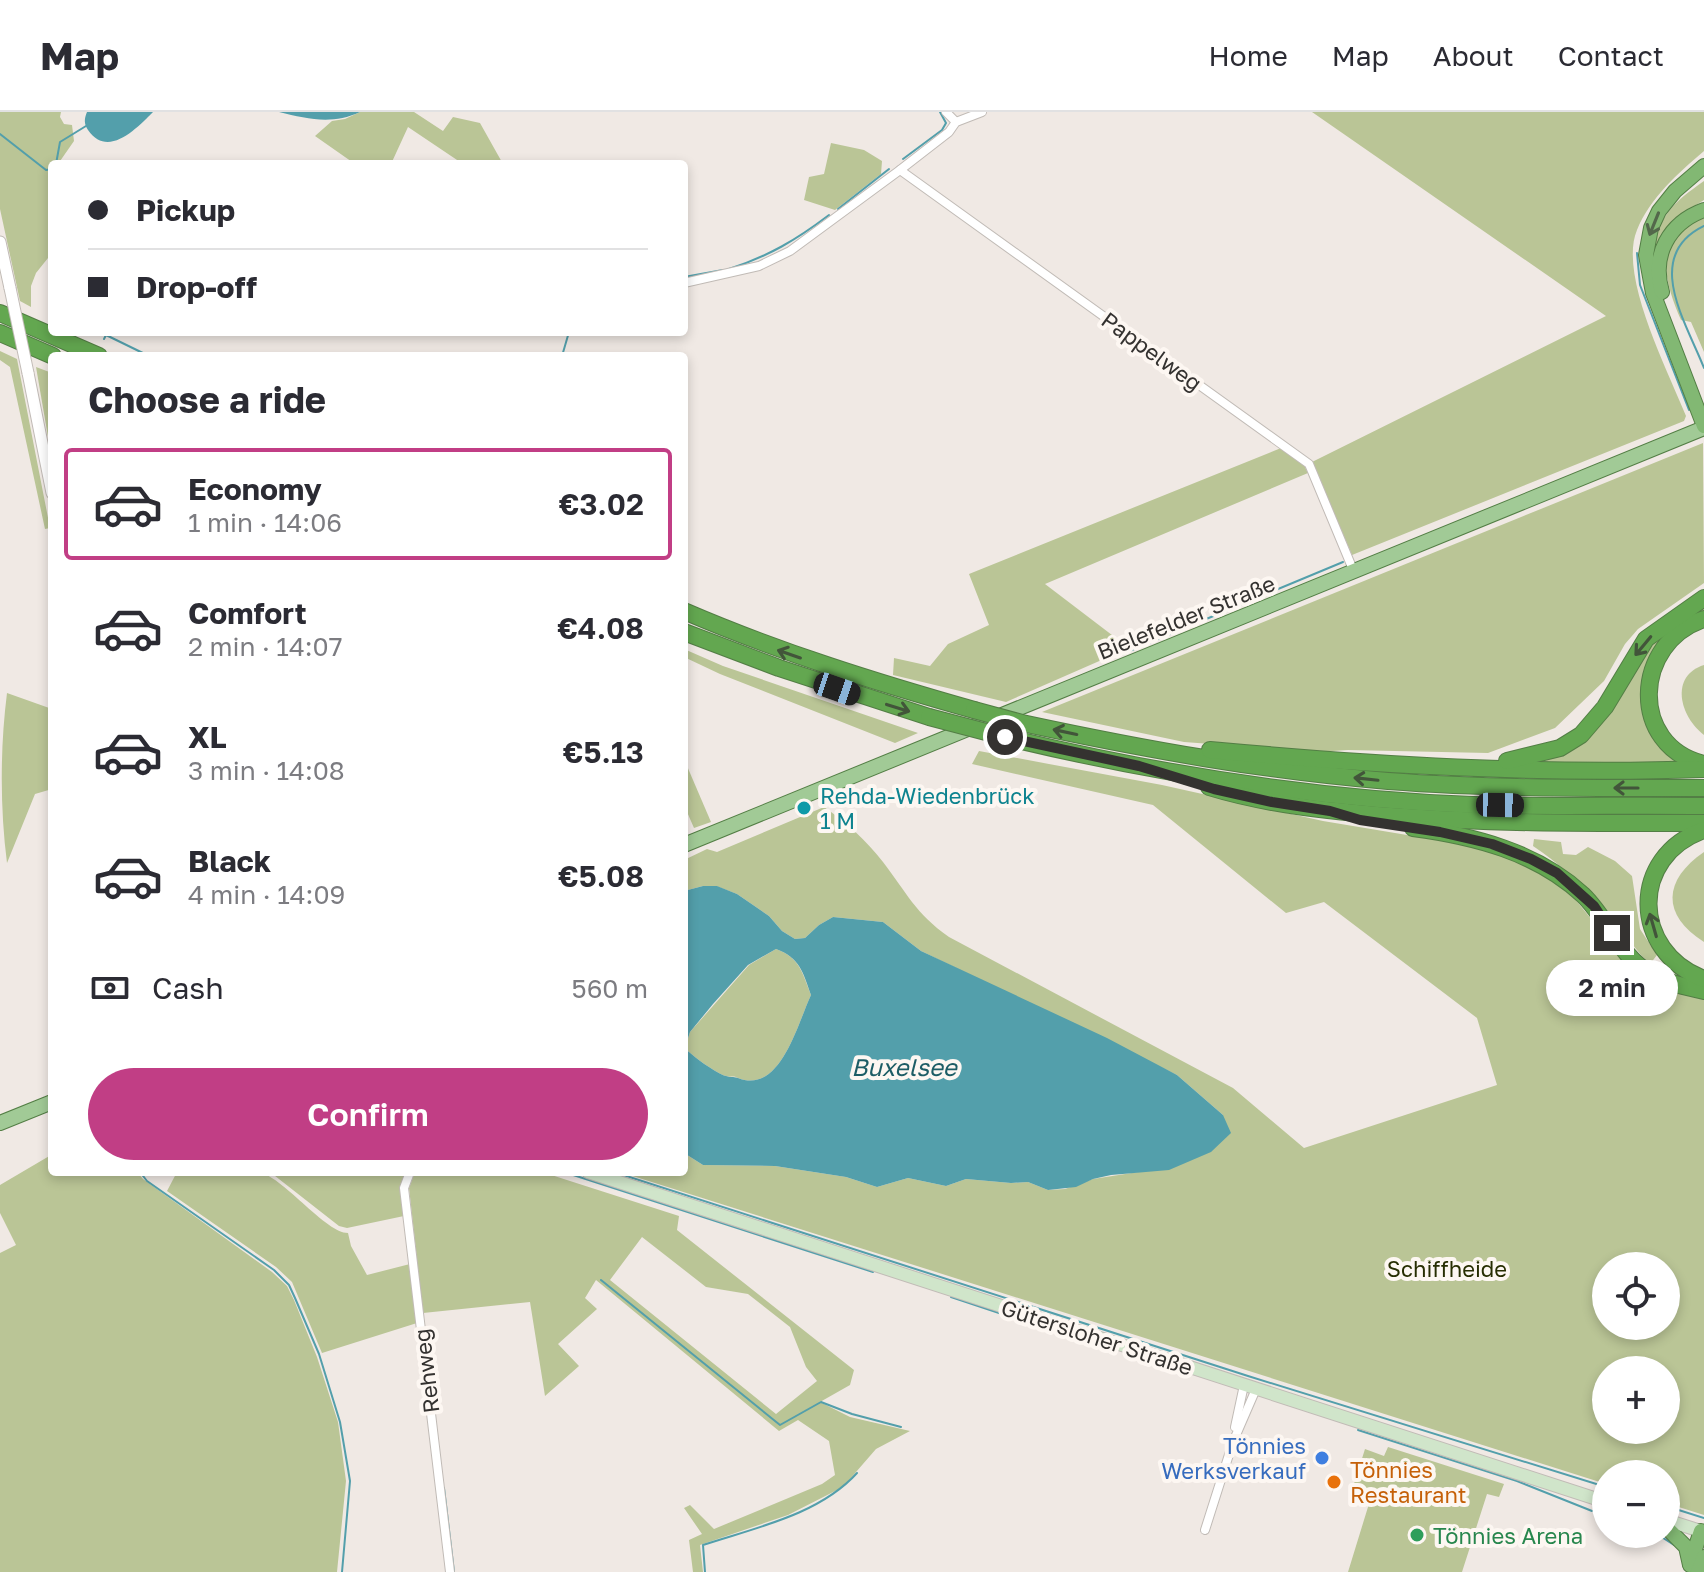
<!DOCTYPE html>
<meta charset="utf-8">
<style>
:root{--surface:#fff;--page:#f7f7f7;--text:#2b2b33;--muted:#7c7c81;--line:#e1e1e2;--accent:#c13e85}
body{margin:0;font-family:"Golos Text",sans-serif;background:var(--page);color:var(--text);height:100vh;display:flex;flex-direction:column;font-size:30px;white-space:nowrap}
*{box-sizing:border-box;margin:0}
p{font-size:26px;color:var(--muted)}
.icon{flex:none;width:44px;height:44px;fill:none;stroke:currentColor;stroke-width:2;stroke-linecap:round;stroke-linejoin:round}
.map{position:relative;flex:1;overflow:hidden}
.side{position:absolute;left:48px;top:240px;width:640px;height:824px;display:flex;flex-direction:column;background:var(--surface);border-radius:8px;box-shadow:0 4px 12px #0003}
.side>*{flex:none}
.top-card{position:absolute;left:48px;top:48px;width:640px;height:176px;border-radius:8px;box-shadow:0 4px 12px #0003;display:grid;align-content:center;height:176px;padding:0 40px;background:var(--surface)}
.buttons{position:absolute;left:1592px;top:1140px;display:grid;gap:16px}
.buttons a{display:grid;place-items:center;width:88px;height:88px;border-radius:50%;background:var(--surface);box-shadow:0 4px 12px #0003;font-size:40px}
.end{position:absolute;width:36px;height:36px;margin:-18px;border:10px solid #343230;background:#fff;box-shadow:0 0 0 4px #fff}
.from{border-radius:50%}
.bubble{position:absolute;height:56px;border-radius:28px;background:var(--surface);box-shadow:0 4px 12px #0003;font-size:26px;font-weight:600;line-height:56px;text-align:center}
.car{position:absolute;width:24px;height:48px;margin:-24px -12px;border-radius:10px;box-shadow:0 0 6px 2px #0007;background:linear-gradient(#222 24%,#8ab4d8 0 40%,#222 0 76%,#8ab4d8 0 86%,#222 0)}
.top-card b{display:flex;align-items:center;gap:28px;height:76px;font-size:30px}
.top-card b+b{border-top:2px solid var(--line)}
.top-card i{width:20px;height:20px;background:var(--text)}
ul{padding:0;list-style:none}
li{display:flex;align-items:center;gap:24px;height:112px;margin:0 16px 12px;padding:0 24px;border:4px solid transparent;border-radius:8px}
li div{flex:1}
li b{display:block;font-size:30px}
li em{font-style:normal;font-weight:600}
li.selected{border-color:var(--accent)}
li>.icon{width:72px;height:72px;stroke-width:1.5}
h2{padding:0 40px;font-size:36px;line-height:96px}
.pay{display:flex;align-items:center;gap:20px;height:88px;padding:0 40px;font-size:30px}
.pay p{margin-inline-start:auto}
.action{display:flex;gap:16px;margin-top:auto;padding:16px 40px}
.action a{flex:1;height:92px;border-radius:48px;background:var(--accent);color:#fff;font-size:32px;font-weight:600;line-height:92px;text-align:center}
header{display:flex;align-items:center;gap:48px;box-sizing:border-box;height:112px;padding:0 40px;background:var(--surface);border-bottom:2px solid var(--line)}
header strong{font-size:38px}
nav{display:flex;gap:44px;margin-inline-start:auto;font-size:28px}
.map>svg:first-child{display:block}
.green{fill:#bac596;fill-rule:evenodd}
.water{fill:#539fab;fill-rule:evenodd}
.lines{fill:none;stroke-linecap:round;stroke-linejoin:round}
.stream{stroke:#539fab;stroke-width:2}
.minor-casing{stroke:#c1bbb6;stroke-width:10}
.tertiary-casing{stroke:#c1bbb6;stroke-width:13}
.secondary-casing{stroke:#c1bbb6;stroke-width:14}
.primary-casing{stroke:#537e45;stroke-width:16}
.trunk-casing{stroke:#537e45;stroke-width:16}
.motorway-casing{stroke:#537e45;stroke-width:18}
.minor{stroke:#fff;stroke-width:8}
.tertiary{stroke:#fff;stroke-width:11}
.secondary{stroke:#d0e5ca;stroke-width:12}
.primary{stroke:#a1ca96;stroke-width:14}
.trunk{stroke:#82b873;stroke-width:14}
.motorway{stroke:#63a750;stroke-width:16}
.tertiary-bridge-casing{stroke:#c1bbb6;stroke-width:13;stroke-linecap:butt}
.motorway-bridge-casing{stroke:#537e45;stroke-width:18;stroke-linecap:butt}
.tertiary-bridge{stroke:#fff;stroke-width:11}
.motorway-bridge{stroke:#63a750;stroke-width:16}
.oneway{stroke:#53684b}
.oneway2{stroke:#42553a}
.route{stroke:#343230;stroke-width:10}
.culture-dot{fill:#0f9aa8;stroke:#fdf7f2;stroke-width:3}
.shop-dot{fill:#3f7fe0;stroke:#fdf7f2;stroke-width:3}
.food-dot{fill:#e8710a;stroke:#fdf7f2;stroke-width:3}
.leisure-dot{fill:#2e9e5b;stroke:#fdf7f2;stroke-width:3}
.labels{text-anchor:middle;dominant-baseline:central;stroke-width:8;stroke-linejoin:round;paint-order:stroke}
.street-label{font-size:22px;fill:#343230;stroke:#fdf7f2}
.culture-label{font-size:22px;fill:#0d838f;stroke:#fdf7f2;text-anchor:start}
.park-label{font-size:22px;fill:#272e02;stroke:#fdf7f2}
.shop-label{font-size:22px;fill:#366cbe;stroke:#fdf7f2;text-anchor:end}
.food-label{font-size:22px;fill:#c56008;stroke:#fdf7f2;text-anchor:start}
.leisure-label{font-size:22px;fill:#27864d;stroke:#fdf7f2;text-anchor:start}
.water-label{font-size:24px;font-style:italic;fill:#1d5d66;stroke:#fdf7f2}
</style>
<header>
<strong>Map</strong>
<nav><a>Home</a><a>Map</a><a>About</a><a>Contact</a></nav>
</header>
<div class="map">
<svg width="1704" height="1460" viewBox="0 0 1704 1460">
<rect width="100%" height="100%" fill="#f0e9e4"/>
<g class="green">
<path d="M0,0H61L60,5L64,12L72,13L74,29L58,52H52V141L36,161L31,174V195L20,189L0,97Z"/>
<path d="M360,0H414L443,19L453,5L480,11L503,52H463L408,15L391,52H355L315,24L332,9L345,7Z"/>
<path d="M1312,0H1704V39C1678,61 1650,86 1637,118C1618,163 1668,259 1686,304L1684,309L1352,443L1312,350L1606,204Z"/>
<path d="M831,31L864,38L882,49L881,62L835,98L804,88L809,65L824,62Z"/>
<path d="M1704,69V88L1674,107L1656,136L1651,134C1665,99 1674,90 1704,69Z"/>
<path d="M1704,106V240L1691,210L1681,208C1664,169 1651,124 1704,106Z"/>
<path d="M0,239L17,247L50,416L45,417L10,255L0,248Z"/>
<path d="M36,255L52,261V348Z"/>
<path d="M1703,331L1704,471L1638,517L1625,532L1604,569L1555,616L1488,641L1348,638L1318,640L1184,630L1042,600Z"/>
<path d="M1281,336L1304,353L1308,361L1045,472L1129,536L1006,590L893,563L894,546L930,554L948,532L989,513L969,462Z"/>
<path d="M1704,494V501L1690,507L1643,583L1679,650L1533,651L1561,640L1650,531Z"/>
<path d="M684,537L723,554L918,621L895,631L720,562L684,545Z"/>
<path d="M1704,553V623C1680,605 1669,564 1704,553Z"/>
<path d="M7,581L52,597V677L35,682L7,751C0,697 0,636 7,581Z"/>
<path d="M979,639L1162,673L1323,709L1443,729L1489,739L1526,753L1552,768L1575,787L1625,849L1656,873L1704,887V1403L1666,1391V1362H1606V1372L620,1060H684V1041L703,1053L775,1054L846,1065L877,1075L908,1066L946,1074L966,1067L1011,1071L1028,1070L1048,1078L1065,1077L1093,1067L1138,1060L1223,1003L1177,963L921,839L883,810L833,805L819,813L805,826L795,827L782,819L769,804L737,782L716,774H703L684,779V748L707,737L717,740L824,695C847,711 866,728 883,750C907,781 915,801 949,825L1233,976L1304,1036L1497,973L1477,906L1324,790L1286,801L1153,693L972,652ZM1606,1154H1666V1214H1606ZM1606,1258H1666V1318H1606Z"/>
<path d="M684,647L711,710L694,716L684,693Z"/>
<path d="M1534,727L1561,730L1563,742L1576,743L1588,735L1615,749L1632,764L1640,817L1657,843L1650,852L1641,843C1604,797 1583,768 1533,734Z"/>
<path d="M1704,740V830C1661,803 1663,768 1704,740Z"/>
<path d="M776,837C800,846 802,860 811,883C797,913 780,983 738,966C732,963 732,966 726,964C717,962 691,943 685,936L690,920L749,853Z"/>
<path d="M51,1043L52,1060H137L143,1067L272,1160L287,1174L294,1188L317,1245L338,1310L346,1369L337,1460H0V1141L16,1133L0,1101V1073Z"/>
<path d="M177,1060C195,1060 246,1056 260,1060C286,1068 326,1121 348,1121L351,1134L367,1163L410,1152L417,1211L322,1241L292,1170L276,1155L167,1079Z"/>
<path d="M270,1060H406L401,1075L404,1104L347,1116L339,1114Z"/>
<path d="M415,1060H542L679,1104L677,1118L854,1258L850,1273L820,1290L850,1305L910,1319L876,1337L843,1375L788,1403L700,1433L703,1460H693L689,1428L702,1422L684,1396L690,1393L714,1417L822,1372L835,1363L829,1329L798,1308L779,1319L596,1168L585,1186L597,1197L558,1232L579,1254L545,1284L530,1190L423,1201L409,1076ZM642,1125L706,1175L748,1182L790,1215L806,1255L817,1269L776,1302L610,1168Z"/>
<path d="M1388,1335L1504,1372L1499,1385L1487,1382L1462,1460H1348L1372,1382L1353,1375L1365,1337L1384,1344Z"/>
</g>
<g class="water">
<path d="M87,0H153C137,16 108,47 88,18C84,12 84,7 87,0Z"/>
<path d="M279,0H360C332,13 308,7 279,0Z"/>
<path d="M703,774H717L737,782L769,804L782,819L795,827L805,826L819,813L833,805L883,810L921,839L1107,926L1177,963L1223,1003L1231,1021L1211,1040L1169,1058L1111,1063L1093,1067L1076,1075L1048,1078L1028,1070L1011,1071L966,1067L946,1074L908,1066L877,1075L846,1065L775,1054L703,1053L684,1041V779ZM776,837C800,846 803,860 811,883C797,913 780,983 738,966C732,964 732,966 726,964C717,962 691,943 685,936L690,920L713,892L748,853Z"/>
</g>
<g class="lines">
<g class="stream">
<path d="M0,22L46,58L52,57"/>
<path d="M903,47L942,18L946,11L940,0"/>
<path d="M56,52L60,30L86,14"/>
<path d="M838,97L889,57"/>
<path d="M1704,114C1642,144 1686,210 1704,256"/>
<path d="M1637,141L1640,173L1689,298"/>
<path d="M729,157C769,144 796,128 829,103"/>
<path d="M684,165L723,158"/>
<path d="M104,227L106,223L149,244"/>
<path d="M562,244L569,220"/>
<path d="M1127,540L1343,450"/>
<path d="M140,1060L147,1069L274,1158L289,1173L295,1186L319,1242L340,1310L350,1369L342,1460"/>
<path d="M564,1060L873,1160"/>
<path d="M614,1060L1248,1264L1606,1375"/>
<path d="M601,1168L780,1313L821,1290L852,1302L901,1315"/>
<path d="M951,1185L1005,1203"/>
<path d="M1358,1318L1517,1369L1592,1399"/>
<path d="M444,1376L454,1460"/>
<path d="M1666,1394L1704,1406"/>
<path d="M1657,1422L1674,1433"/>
<path d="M705,1460L703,1433C754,1416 819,1403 857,1361"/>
</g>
<g class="minor-casing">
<g id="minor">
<path d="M946,0L956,10"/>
<path d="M900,58L1309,352L1354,460"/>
<path d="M684,171L759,154L790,139L900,58L949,20L956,10L982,0"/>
<path d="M410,1060L404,1076L450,1460"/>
<path d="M1235,1315L1244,1273"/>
<path d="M1205,1418L1233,1330L1256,1277"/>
</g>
</g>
<g class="tertiary-casing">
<g id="tertiary">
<path d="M0,130L10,176"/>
<path d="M28,261L52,381"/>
</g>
</g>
<g class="secondary-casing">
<g id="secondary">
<path d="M588,1060L1606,1390"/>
<path d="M1666,1408L1704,1420"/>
</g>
</g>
<g class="primary-casing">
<g id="primary">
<path d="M684,733L1704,316"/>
<path d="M0,1011L52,990"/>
</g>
</g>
<g class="trunk-casing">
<g id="trunk">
<path d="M1704,54L1675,79L1659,99L1651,116L1646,143L1653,181L1704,314"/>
<path d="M1662,180C1651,143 1669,111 1704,98"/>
<path d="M1666,1415L1686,1435L1690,1453"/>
<path d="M1690,1452L1701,1419"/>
<path d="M1698,1460L1704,1445"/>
</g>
</g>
<g class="motorway-casing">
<g id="motorway">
<path d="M0,201L99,244"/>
<path d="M0,221L53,244"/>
<path d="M684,499C779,540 875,570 974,598"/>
<path d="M1704,507C1633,530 1628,634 1704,652"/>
<path d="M684,520L779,556L929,605"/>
<path d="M1022,611C1143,637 1264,659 1388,669C1493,677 1599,676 1704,676"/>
<path d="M1005,625C1158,662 1315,687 1473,693C1550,695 1627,693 1704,694"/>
<path d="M1210,638C1374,653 1540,663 1704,657"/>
<path d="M1507,649L1560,636L1581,623L1605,595L1646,527L1704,486"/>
<path d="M1209,675C1268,693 1329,699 1391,704C1495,712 1600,711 1704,711"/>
<path d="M1413,716C1474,724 1537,740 1583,783C1608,807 1620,845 1651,862C1668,871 1686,875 1704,879"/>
<path d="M1704,718C1629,744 1631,840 1704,867"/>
</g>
</g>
<use href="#minor" class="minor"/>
<use href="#tertiary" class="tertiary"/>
<use href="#secondary" class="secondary"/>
<use href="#primary" class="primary"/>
<use href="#trunk" class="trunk"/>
<use href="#motorway" class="motorway"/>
<g class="tertiary-bridge-casing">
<path id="tertiary-bridge" d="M10,176L28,261"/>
</g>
<g class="motorway-bridge-casing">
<g id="motorway-bridge">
<path d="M974,598L1022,611"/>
<path d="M929,605L1005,625"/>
</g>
</g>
<use href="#tertiary-bridge" class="tertiary-bridge"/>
<use href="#motorway-bridge" class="motorway-bridge"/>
</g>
<defs><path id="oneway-shaft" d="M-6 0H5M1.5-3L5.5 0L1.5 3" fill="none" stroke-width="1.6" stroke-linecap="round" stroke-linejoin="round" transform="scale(2)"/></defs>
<use class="oneway" href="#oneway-shaft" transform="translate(1654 112) rotate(112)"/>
<g class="oneway2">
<use href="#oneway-shaft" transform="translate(1643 534) rotate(130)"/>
<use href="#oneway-shaft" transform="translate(789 542) rotate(-161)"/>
<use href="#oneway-shaft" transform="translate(898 596) rotate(17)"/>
<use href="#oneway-shaft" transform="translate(1065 620) rotate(-168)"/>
<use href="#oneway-shaft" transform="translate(1366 667) rotate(-174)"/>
<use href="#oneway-shaft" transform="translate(1626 676) rotate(-180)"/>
<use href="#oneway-shaft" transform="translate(1653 813) rotate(-106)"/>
</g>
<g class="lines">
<path class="route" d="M1005,625L1139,654L1214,677L1272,690L1330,699L1360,708L1440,720L1492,732L1531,747L1557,761L1594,794L1612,821"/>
</g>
<circle class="culture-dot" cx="804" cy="696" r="8"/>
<circle class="shop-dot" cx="1322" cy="1346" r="8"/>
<circle class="food-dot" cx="1334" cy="1370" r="8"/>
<circle class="leisure-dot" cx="1417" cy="1423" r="8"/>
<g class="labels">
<g class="street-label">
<text transform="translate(1152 239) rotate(36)">Pappelweg</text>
<text transform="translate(1186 505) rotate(-22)">Bielefelder Straße</text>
<text transform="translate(1097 1225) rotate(18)">Gütersloher Straße</text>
<text transform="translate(426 1259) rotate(-97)">Rehweg</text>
</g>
<g class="culture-label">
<text x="820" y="683">Rehda-Wiedenbrück<tspan x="820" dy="25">1 M</tspan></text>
</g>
<g class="park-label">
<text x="1447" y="1156">Schiffheide</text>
</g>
<g class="shop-label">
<text x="1306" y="1333">Tönnies<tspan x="1306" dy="25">Werksverkauf</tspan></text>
</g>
<g class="food-label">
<text x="1350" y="1357">Tönnies<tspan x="1350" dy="25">Restaurant</tspan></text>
</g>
<g class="leisure-label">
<text x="1433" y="1423">Tönnies Arena</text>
</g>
<g class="water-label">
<text x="904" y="954">Buxelsee</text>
</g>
</g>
</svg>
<div class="buttons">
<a><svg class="icon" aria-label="locate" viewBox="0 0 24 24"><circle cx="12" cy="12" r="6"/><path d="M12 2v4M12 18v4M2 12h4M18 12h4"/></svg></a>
<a>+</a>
<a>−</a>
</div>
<i class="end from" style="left:1005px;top:625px"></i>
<i class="end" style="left:1612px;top:821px"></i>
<div class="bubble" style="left:1546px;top:848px;width:132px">2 min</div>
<i class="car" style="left:837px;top:577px;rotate:109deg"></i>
<i class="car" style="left:1500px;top:693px;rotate:91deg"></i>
<div class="top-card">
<b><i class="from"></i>Pickup</b>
<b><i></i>Drop-off</b>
</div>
<section class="side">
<h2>Choose a ride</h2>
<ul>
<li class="selected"><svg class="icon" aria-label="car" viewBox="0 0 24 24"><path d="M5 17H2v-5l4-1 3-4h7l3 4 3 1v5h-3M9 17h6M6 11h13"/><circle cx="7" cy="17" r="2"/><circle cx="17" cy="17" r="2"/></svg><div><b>Economy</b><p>1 min · 14:06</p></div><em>€3.02</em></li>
<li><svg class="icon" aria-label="car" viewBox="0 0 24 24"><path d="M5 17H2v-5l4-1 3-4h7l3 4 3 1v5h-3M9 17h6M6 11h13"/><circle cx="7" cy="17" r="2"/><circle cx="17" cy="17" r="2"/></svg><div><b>Comfort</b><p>2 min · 14:07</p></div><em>€4.08</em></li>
<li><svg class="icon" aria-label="car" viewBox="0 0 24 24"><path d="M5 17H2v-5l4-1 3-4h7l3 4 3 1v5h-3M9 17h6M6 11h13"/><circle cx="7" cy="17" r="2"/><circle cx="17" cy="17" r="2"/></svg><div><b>XL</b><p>3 min · 14:08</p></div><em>€5.13</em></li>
<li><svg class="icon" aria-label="car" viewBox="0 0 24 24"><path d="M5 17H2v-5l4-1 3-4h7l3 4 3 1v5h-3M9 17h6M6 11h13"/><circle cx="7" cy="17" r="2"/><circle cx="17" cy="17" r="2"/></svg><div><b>Black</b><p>4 min · 14:09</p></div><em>€5.08</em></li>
</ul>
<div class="pay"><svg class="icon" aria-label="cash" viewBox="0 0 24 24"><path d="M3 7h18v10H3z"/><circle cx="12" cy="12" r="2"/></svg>Cash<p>560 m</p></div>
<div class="action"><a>Confirm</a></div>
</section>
</div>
